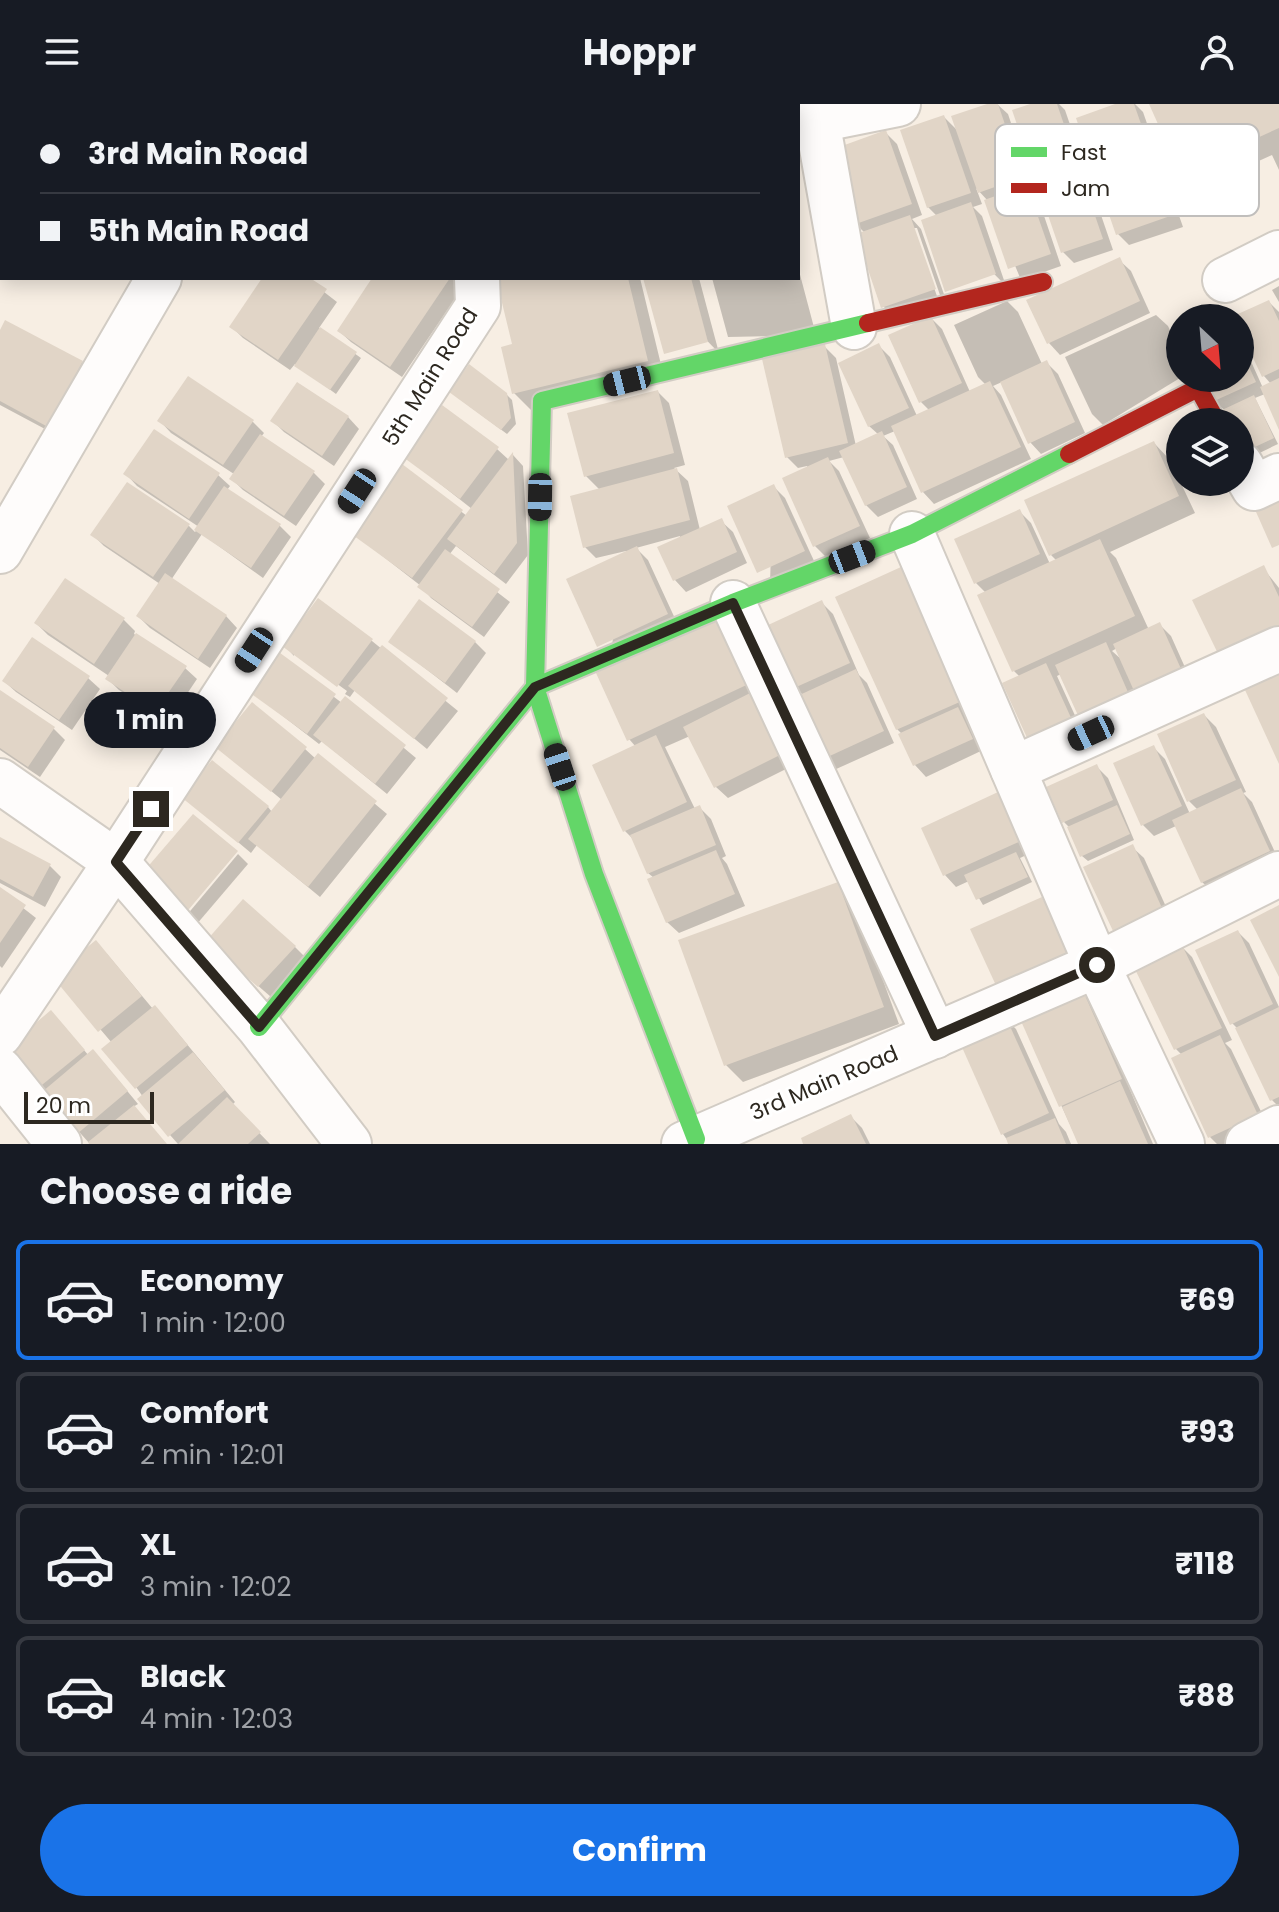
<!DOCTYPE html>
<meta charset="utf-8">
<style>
:root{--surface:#171b24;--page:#242831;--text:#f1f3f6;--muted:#9ea1a6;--line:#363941;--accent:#1a73e8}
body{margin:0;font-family:Poppins,sans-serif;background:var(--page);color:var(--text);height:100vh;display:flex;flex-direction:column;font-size:30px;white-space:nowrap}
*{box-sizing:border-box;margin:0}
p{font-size:26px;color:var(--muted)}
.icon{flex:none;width:44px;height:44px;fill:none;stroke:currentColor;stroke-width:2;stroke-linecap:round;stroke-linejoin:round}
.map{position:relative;height:1040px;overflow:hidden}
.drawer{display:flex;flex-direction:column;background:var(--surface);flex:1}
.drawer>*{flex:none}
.hud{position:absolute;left:0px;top:0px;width:800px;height:176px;box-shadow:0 4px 20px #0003;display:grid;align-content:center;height:176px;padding:0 40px;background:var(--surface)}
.needle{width:52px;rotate:154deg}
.tools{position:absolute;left:1166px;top:200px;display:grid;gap:16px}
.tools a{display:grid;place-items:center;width:88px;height:88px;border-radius:50%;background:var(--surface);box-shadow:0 4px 20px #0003;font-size:40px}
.scale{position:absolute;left:24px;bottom:20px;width:130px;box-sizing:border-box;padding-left:8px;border:4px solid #2d2820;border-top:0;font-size:22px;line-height:28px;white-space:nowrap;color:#2d2820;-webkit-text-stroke:6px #fff;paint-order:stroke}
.end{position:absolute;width:36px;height:36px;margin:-18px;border:10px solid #2d2820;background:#fff;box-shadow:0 0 0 4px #fff}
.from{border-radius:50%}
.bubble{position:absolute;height:56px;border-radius:28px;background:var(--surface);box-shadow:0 4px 20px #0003;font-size:26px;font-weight:700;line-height:56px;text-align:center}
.car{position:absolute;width:24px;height:48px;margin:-24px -12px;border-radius:10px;box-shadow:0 0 6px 2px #0007;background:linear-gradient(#222 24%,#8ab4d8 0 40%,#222 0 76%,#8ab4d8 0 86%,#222 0)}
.hud b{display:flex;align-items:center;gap:28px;height:76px;font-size:30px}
.hud b+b{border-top:2px solid var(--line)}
.hud i{width:20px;height:20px;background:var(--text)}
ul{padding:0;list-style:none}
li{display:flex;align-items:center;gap:24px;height:120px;margin:0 16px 12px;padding:0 24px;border:4px solid var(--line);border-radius:12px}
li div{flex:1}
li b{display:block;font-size:30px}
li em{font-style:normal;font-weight:700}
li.active{border-color:var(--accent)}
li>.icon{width:72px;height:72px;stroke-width:1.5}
h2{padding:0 40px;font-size:36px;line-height:96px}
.action{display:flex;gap:16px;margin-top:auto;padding:16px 40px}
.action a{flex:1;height:92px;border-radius:48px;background:var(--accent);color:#fff;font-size:32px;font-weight:700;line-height:92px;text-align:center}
header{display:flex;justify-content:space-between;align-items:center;height:104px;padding:0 40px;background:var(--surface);font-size:36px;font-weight:700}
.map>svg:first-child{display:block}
.shadow{fill:#0003;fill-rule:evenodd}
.building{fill:#e1d5c7}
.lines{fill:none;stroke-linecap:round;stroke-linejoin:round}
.street-casing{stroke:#d2ccc4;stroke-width:48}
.fast-casing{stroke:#d2ccc4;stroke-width:22}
.jam-casing{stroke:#d2ccc4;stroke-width:22}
.street{stroke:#fefcfb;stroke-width:44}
.fast{stroke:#63d668;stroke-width:18}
.jam{stroke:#b3261e;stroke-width:18}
.route{stroke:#2d2820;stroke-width:10}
.labels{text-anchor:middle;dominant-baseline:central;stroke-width:6;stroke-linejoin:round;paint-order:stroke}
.street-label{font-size:22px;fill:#2d2820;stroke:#fff}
.key{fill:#fff;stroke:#c0bebc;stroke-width:2}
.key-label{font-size:22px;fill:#2d2820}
</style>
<header><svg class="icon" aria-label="menu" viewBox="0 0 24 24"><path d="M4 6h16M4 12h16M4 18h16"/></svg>Hoppr<svg class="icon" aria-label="person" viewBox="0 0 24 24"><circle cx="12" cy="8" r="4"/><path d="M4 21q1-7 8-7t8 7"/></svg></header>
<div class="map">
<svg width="1279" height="1040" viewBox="0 0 1279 1040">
<rect width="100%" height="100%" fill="#f7eee3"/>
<g class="shadow">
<path d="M0,0H90L2,2L0,17Z"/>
<rect x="104" y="0" width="66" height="2"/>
<rect x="257" y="0" width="74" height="2"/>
<rect x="348" y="0" width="64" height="2"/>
<path d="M419,0H494V2H420Z"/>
<path d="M502,0H655L656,2H502Z"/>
<path d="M664,0H808L798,2Z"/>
<path d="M993,0H997L1008,10L1033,85L1030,86L1038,94L1061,162L1021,176L988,97L976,84L982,100L973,103L982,112L1006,182L928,103L944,13L959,28Z"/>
<path d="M1037,0H1059L1065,6L1113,146L1074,159L1063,148Z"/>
<path d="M1121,0H1135L1143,8L1183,123L1129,141L1118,130Z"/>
<path d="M1151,0H1279V66L1272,51L1199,84L1182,68Z"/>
<rect x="0" y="22" width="2" height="99"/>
<path d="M886,29L897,40L922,111L912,115L921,125L946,196L895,214L883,202L859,131L865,129L855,119L830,48ZM913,124H917L941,194L938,195Z"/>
<path d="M1119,156L1131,167L1150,209L1060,251L1049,239Z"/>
<path d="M798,163L816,231L728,233L712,174H798Z"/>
<path d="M265,174H306L337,198L319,224L361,254L336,290L295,260L290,266L243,234L232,223Z"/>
<path d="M375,174H469L402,273L351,238L339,227Z"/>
<path d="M498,174H640L664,273L531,306L514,289V241Z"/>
<path d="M646,174H699L719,249Z"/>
<path d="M1279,182V198L1272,186Z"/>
<path d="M1007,197L1018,208L1042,260L1046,258L1058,270L1085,329L1041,350L1030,338L1002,278L993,282L1001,291L1031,355L934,400L923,388L895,327L883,332L893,341L917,395L878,413L866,401L844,353L829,357L839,367L870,434L827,454L815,442L784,375L808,364L807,362L798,364L787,353L824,242L836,254L856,342L879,331L869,322L879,242L890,253L917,312L930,307L921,298L931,214L942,225L970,288L986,281L978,273L954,221Z"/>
<path d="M1269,198L1279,208V321L1265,290L1255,294L1278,340L1249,354L1240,340V318L1213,297L1240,274V233L1263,284L1271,280L1264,272L1240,221V214H1237Z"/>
<path d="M1156,211L1168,222L1180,248V274L1103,321L1092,310L1065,253Z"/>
<path d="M0,230L81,258L93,270L60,333L0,301Z"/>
<path d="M658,288L669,299L685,361L674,364L688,377L700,426L721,417L733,428L747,459L686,488L675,476L680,432L636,444L648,456L678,521L610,553L627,449L626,447L596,454L585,443L600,386L586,372Z"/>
<path d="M506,290L512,296L516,320L507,330L457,293Z"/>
<path d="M348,313L359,325L334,362L284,328L273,317Z"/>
<path d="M160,317L253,318L264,329L261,333L314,369L325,380L296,422L243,386L231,374L234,370L171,329Z"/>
<path d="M1154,339L1170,356L1195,409L1110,448L1116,454L1149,526L1160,521L1171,532L1196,588L1142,607L1061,570L1057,572L1088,640L1014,567L986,489L976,479L1019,407L1031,419L1050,460L1057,457L1051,451ZM1117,544L1122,556L1112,547Z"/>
<path d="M497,345L509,356L513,351L523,362L528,451L506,480L456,442L449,451L510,498L484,533L431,494L421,482L353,429L402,363L467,412L472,405L406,353Z"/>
<path d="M126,370L218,371L230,382L227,386L279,421L291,433L263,474L202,430L171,476L226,512L237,524L210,564L150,524L138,512L160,480L104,442L93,431L189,422L195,428L199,423L137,382Z"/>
<path d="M773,382L785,394L815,459L770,480Z"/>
<path d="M1263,464L1279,484V549Z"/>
<path d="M901,466L918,483L983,646L926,673L915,661L902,630L897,625Z"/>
<path d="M65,477L124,516L135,527L134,530L185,564L197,575L168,618L119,586L108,575L109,572L48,531L36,519Z"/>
<path d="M318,497L372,537L458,607L427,645L355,586L350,593L345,590L347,587L294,549V552L285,542Z"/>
<path d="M821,498L833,510L859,571L867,579L894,639L834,666L803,591L795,583Z"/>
<path d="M723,511L798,659L728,694L716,683L690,632L665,643L695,705L699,703L711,715L726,752L722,754L727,760L745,802L679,829L667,818L654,774L648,769L635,737L625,727L636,643L629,635Z"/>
<path d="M390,537L475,538L486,549L457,589Z"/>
<path d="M276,549L342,599L345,595L416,654L387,690L322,637L319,640L249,586Z"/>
<path d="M88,574L100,585L72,626L16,588L4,577Z"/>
<path d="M0,588L54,625L65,636L40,673L0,646Z"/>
<path d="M1204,611L1216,623L1246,688L1243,689L1252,698L1279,757L1214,789L1202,778L1176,722L1154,732L1143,721L1153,643L1165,655L1190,710L1198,706L1189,697L1159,631Z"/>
<path d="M218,643L305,645L316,655L318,652L387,710L320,793L257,741L251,749L184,693L268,703L272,708L282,696Z"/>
<path d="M1096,662L1108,674L1134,736L1088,757L1082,752L1070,724L1064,718Z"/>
<path d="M998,691L1009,702L1031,749L1020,754L1032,778L983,801L969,777L956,783L945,771Z"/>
<path d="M0,735L50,762L61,773L45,803L0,779Z"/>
<path d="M1132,743L1144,754L1172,816L1126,837L1114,825Z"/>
<path d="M238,750L248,760L196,821L186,812Z"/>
<path d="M837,780L854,797L899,920L743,978L726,961Z"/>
<path d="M0,786L36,814L2,864L0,862Z"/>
<path d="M1042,796L1054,807L1081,868L973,826Z"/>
<path d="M1238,828L1249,839L1279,903V1003L1272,996L1238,925L1232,919Z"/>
<path d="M1181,842L1192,853L1232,936L1225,939L1231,945L1268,1022L1231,1040H1217L1210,1033L1174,955L1182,951L1176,945Z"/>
<path d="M295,843L306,854L271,893L220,849Z"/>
<path d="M107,850L153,905L166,915L235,998L232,1001L270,1040H178L170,1031L136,983L112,939L55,872Z"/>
<path d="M1084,891L1095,903L1153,1040H1079L1023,918Z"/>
<path d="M1005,914L1016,925L1059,1020L1066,1028L1071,1040H1010L1003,1030Z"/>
<path d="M62,920L89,952L104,959L138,1000L133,1003L166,1040H90L39,983Z"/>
<path d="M851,1013L862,1024L870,1040H806Z"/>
</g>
<g class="building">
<path d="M987,0H998L1023,73L978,89L951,12Z"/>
<path d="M1030,0H1057L1103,135L1061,149L1012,6Z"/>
<path d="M1115,0H1134L1173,111L1116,131L1076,14Z"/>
<path d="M1149,0H1279V24L1180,69Z"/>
<path d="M944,11L971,89L927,104L900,26Z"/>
<path d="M886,26L912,100L853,121L828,47Z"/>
<path d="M1027,81L1051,150L1008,165L984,96Z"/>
<path d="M971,98L996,170L945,188L921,116Z"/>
<path d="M910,111L936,185L881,204L856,130Z"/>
<path d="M1120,153L1140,197L1047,240L1026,196Z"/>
<path d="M262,174H310L327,185L278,256L229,223Z"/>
<path d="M372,174H450L390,263L337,227Z"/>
<path d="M496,174H628L648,257L512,290L501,243L512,240Z"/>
<path d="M643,174H691L708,238L664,250Z"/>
<path d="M1269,196L1279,217V265L1262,273L1240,226V214H1229Z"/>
<path d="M931,212L962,279L919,299L888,231Z"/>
<path d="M5,216L83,257L48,323L0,297V226Z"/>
<path d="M320,223L357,248L330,286L294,262Z"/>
<path d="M879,239L909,304L868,323L838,259Z"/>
<path d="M825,240L848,339L785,354L762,255Z"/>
<path d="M1240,243L1256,278L1212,298L1201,274H1240Z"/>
<path d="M1047,256L1075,318L1028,340L1000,278Z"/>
<path d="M469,260L507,289L511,314L501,326L449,288Z"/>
<path d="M188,272L254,316L223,361L157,317Z"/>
<path d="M1279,274V326L1260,283Z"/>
<path d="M990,277L1021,343L921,389L891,322Z"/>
<path d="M297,278L349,312L322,352L270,317Z"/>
<path d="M658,286L674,349L584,373L567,309Z"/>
<path d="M1254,291L1274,334L1242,349L1240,318H1228L1222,306Z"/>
<path d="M442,301L499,343L460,395L403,353Z"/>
<path d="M154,325L220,369L189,415L123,370Z"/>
<path d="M882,327L907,383L865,402L839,347Z"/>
<path d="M260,330L315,367L284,412L229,375Z"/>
<path d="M1154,337L1179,392L1049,452L1024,396Z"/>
<path d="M513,348L517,439L494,470L447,435Z"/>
<path d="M828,353L860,422L813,443L782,374Z"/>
<path d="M402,360L463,406L412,474L350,429Z"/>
<path d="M677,364L690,416L583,444L570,392Z"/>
<path d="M127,378L190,420L153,473L90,431Z"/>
<path d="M1279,379V441L1272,444L1249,392Z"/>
<path d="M774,380L805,447L757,469L727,402Z"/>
<path d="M224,382L281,420L251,464L194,426Z"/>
<path d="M1020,405L1040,450L974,480L954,435Z"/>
<path d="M722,414L737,448L673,477L657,443Z"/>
<path d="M1100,435L1135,512L1012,568L977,491Z"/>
<path d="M637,442L668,510L597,543L566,475Z"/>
<path d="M445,445L500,485L472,523L417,483Z"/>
<path d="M1264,461L1279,493V532L1223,560L1192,496Z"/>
<path d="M901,463L962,597L896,626L835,493Z"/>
<path d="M165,469L227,511L198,555L136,512Z"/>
<path d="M65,474L125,514L94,560L34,519Z"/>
<path d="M318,494L373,535L337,583L282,542Z"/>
<path d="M419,495L476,537L445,579L388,538Z"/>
<path d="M822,496L850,559L794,584L766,522Z"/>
<path d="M724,509L755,577L627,637L596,569Z"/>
<path d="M1160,518L1186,576L1139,598L1113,540Z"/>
<path d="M136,529L187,562L155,608L105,575Z"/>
<path d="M32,533L90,572L59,616L2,577Z"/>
<path d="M1106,538L1131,595L1081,618L1055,561Z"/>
<path d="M382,541L448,594L414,635L348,582Z"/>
<path d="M276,546L336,590L307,630L246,586Z"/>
<path d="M1046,559L1078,629L1034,649L1002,579Z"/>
<path d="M856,565L884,627L821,656L793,594Z"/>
<path d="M1279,570V660L1245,586Z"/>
<path d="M0,586L55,623L28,663L0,644Z"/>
<path d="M756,586L788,647L714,684L683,623Z"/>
<path d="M345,592L406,641L375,680L313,631Z"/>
<path d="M252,598L307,643L271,688L215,643Z"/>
<path d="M958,603L973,635L913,662L898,630Z"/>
<path d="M1204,609L1236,676L1187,698L1157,630Z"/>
<path d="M656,631L687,698L623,728L592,661Z"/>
<path d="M1154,641L1182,702L1141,722L1113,659Z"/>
<path d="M318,649L377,697L308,783L248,735Z"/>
<path d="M212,656L269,702L238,739L181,693Z"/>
<path d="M1097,660L1113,696L1062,719L1046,683Z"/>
<path d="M1241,684L1270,747L1201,779L1172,716Z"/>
<path d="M998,688L1021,737L943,772L921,724Z"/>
<path d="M700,701L716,741L647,770L630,731Z"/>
<path d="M1117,701L1130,730L1080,753L1067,723Z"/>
<path d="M193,710L238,747L184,811L139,773Z"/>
<path d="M0,733L51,760L33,793L0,775Z"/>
<path d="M1133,740L1162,804L1113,827L1083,763Z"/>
<path d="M716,746L735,790L666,819L647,775Z"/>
<path d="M1016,748L1028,773L976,796L964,771Z"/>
<path d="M838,778L884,903L724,962L678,836Z"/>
<path d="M0,783L26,801L0,839Z"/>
<path d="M1042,793L1071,856L999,888L970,825Z"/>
<path d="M243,795L296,842L258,883L206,837Z"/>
<path d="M1279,801V873L1250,816Z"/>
<path d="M1238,826L1273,900L1230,921L1195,846Z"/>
<path d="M96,836L142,892L98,928L52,872Z"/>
<path d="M1181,839L1222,924L1174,946L1133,861Z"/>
<path d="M1084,889L1122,975L1059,1003L1021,917Z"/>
<path d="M155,901L188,941L135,985L101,945Z"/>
<path d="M1279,903V993L1270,997L1235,924Z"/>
<path d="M51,906L85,946L37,985L5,945Z"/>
<path d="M1005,911L1049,1009L1001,1031L957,932Z"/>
<path d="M1220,931L1258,1011L1208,1034L1171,954Z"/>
<path d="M93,945L128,987L77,1030L42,988Z"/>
<path d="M193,948L225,986L168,1033L137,995Z"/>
<path d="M1120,977L1148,1040H1078L1062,1003Z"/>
<path d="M227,993L261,1028L248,1040H178Z"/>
<path d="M134,1001L167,1040H89L88,1038Z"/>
<path d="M851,1010L866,1040H803L801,1034Z"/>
<path d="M1055,1014L1066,1040H1008L1006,1034Z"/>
</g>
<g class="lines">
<g class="street-casing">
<g id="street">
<path d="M817,16L854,223"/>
<path d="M798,20L898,0"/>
<path d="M0,121H2"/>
<path d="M1225,176L1279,149"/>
<path d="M1240,360L1254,384L1279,372"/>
<path d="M912,430L1097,861L1182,1040"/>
<path d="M0,447L159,174"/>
<path d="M733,499L935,932"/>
<path d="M1013,665L1279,545"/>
<path d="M0,677L116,758L259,923L349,1040"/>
<path d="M0,930L116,758L478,202L477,174"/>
<path d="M0,966L59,1040"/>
<path d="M684,1040L1097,861L1279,770"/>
<path d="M1248,1040L1279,1024"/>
</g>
</g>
<g class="fast-casing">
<g id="fast">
<path d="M259,923L535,583L733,499L912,430L1069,350"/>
<path d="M696,1035L594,770L535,583L542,297L868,219"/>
</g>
</g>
<g class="jam-casing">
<g id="jam">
<path d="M868,219L1043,178"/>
<path d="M1069,350L1198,284L1217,318"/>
</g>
</g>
<use href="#street" class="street"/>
<use href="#fast" class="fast"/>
<use href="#jam" class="jam"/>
</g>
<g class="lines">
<path class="route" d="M151,705L116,758L259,923L535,583L733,499L935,932L1097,861"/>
</g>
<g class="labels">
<g class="street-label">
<text transform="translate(430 273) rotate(-58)">5th Main Road</text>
<text transform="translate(824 979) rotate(-23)">3rd Main Road</text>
</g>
</g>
<rect x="995" y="20" width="264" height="92" rx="12" class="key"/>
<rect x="1011" y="43" width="36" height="10" fill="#63d668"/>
<rect x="1011" y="79" width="36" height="10" fill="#b3261e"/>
<g class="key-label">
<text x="1061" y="56">Fast</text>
<text x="1061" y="92">Jam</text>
</g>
</svg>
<div class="tools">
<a><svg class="needle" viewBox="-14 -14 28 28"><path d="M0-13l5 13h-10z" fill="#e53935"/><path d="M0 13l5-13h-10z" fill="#9ea1a6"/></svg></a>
<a><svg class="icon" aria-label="layers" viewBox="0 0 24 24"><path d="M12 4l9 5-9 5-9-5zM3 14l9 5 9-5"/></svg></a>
</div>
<div class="scale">20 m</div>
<i class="end from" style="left:1097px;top:861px"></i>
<i class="end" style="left:151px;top:705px"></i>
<div class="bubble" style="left:84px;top:588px;width:132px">1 min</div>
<i class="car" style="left:627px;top:277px;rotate:256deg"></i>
<i class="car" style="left:357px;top:387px;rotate:213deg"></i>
<i class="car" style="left:540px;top:393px;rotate:181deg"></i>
<i class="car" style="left:852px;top:453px;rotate:69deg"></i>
<i class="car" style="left:254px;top:546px;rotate:213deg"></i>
<i class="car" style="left:1091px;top:629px;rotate:245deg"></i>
<i class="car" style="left:560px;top:663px;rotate:342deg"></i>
<div class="hud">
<b><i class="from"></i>3rd Main Road</b>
<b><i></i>5th Main Road</b>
</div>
</div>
<section class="drawer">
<h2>Choose a ride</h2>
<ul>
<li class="active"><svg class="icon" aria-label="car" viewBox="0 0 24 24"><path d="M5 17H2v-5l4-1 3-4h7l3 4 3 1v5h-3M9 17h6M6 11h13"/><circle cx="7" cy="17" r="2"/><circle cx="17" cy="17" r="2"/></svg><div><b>Economy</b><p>1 min · 12:00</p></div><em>₹69</em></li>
<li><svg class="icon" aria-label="car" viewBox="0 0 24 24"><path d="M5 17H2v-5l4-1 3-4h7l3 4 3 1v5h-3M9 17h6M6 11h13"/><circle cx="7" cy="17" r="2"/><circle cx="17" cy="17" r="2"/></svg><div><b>Comfort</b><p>2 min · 12:01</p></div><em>₹93</em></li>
<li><svg class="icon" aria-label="car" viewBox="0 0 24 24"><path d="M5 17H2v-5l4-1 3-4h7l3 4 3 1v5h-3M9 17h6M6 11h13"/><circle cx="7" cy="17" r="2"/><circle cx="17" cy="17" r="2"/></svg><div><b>XL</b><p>3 min · 12:02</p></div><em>₹118</em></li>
<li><svg class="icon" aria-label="car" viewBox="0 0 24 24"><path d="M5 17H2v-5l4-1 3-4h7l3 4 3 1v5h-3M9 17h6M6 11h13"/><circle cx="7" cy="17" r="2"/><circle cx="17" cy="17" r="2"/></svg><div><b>Black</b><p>4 min · 12:03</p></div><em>₹88</em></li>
</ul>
<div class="action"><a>Confirm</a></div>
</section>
